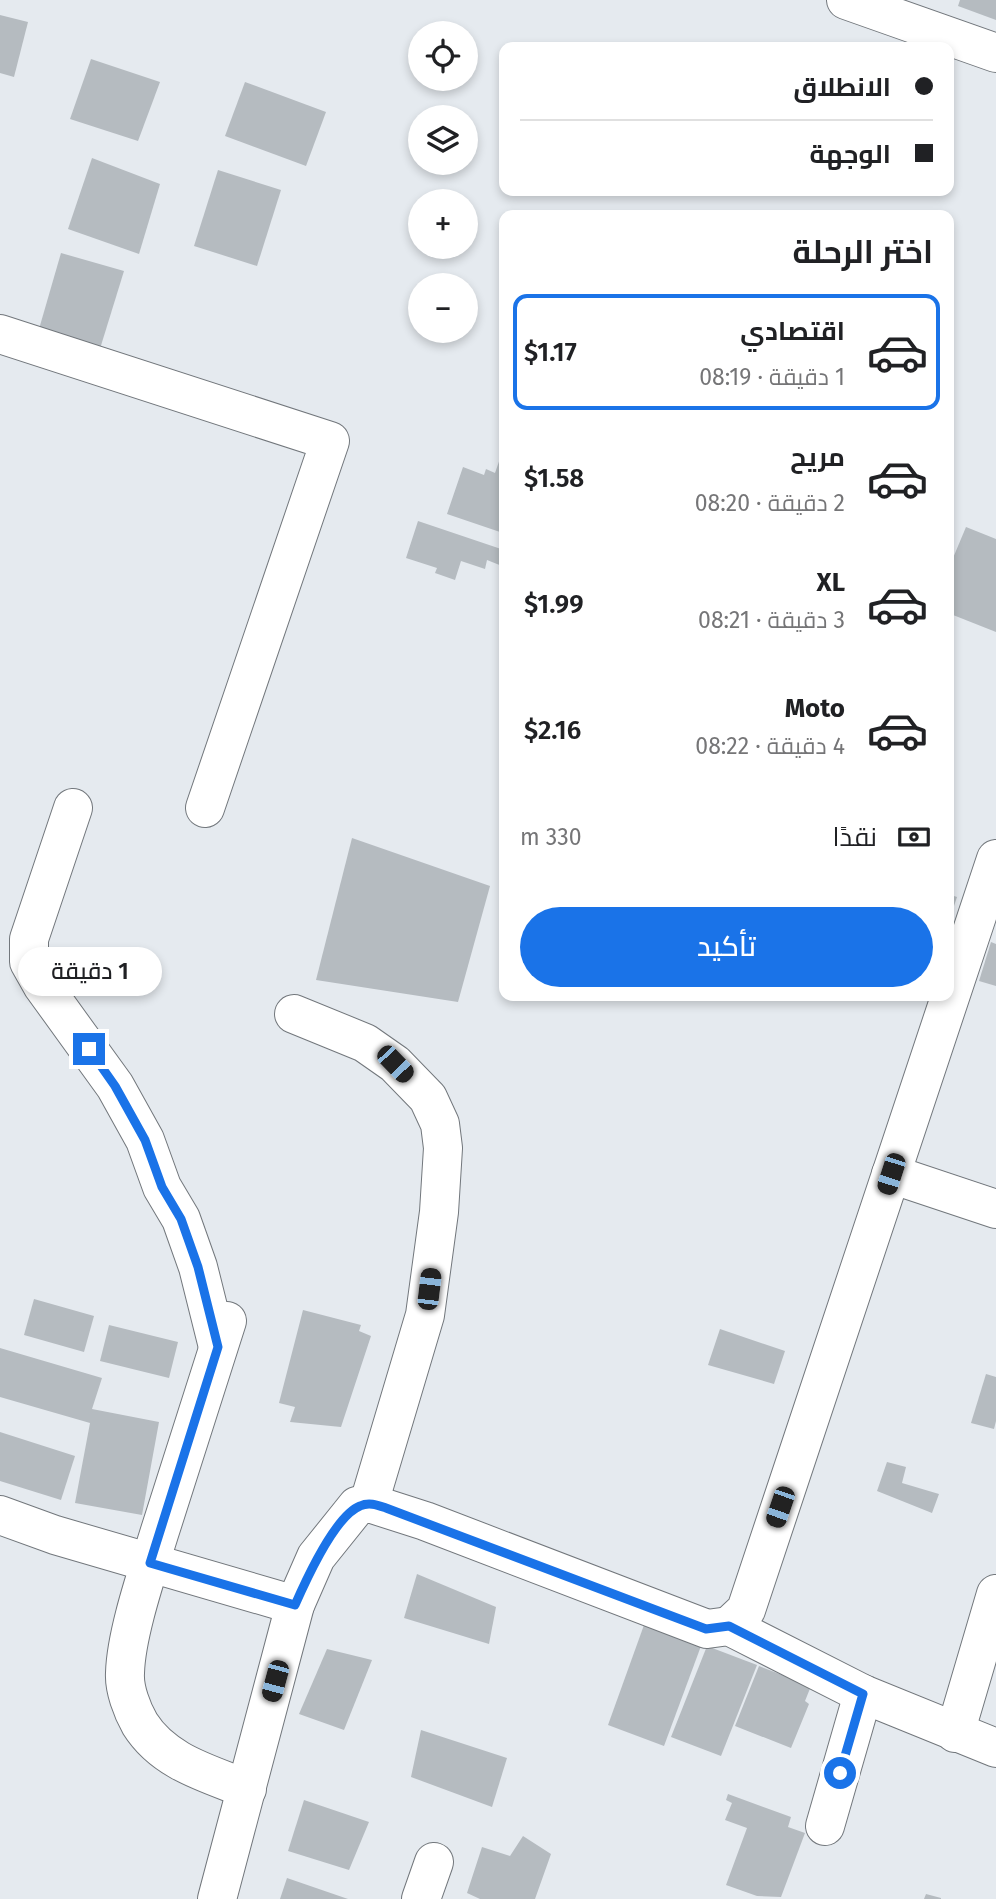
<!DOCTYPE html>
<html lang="ar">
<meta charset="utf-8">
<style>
:root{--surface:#fff;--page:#f2f2f2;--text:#202124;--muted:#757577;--line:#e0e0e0;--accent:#1a73e8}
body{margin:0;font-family:"Fira Sans",Cairo,sans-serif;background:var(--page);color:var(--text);direction:rtl;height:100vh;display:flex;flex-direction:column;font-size:26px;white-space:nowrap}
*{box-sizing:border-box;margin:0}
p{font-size:23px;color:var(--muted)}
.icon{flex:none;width:38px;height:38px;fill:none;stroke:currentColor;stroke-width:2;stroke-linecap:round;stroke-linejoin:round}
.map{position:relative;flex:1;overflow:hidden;direction:ltr}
.panel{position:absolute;left:499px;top:210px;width:455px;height:791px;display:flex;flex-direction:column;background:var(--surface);border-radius:14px;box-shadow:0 4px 10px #0003;direction:rtl}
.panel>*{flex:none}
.hud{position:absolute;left:499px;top:42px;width:455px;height:154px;border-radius:14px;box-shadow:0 4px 10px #0003;direction:rtl;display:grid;align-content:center;height:154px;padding:0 21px;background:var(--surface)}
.tools{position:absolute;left:408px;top:21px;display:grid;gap:14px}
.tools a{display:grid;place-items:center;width:70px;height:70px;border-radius:50%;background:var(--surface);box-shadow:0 4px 10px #0003;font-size:35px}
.end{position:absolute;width:32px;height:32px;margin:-16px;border:9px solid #1a73e8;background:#fff;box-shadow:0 0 0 4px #fff}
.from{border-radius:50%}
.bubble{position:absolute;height:49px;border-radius:24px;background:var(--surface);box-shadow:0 4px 10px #0003;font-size:23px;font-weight:600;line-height:49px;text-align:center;direction:rtl}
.car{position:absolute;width:21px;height:42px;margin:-21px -10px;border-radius:9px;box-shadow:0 0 5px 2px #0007;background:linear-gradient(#222 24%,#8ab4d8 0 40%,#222 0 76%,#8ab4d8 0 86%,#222 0)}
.hud b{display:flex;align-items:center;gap:24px;height:66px;font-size:26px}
.hud b+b{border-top:2px solid var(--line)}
.hud i{width:18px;height:18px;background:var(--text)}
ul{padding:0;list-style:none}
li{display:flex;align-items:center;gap:21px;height:116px;margin:0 14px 10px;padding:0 7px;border:4px solid transparent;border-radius:14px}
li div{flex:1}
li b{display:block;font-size:26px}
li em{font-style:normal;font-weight:600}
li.on{border-color:var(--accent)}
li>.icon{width:63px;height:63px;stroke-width:1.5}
h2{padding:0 21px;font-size:32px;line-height:84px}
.pay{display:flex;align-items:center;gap:18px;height:77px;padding:0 21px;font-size:26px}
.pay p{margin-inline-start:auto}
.action{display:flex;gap:14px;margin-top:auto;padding:14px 21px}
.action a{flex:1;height:80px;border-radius:42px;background:var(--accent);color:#fff;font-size:28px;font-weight:600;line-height:80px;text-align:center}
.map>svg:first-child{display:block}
.building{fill:#b5bbc0}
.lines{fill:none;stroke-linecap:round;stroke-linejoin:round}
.minor-casing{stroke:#72777c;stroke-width:40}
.minor{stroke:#fff;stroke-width:38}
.route{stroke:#1a73e8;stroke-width:9}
</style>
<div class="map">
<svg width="996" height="1899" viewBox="0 0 996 1899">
<rect width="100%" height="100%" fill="#e5eaef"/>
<g class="building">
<path d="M960,0H996V20L958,6Z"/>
<path d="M0,15L28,22L14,77L0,73Z"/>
<path d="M91,59L160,82L138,141L70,119Z"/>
<path d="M245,82L326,112L306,166L225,136Z"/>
<path d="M92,158L160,184L139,254L68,229Z"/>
<path d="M218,170L281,190L257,266L194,246Z"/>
<path d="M61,253L124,271L99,352L37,336Z"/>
<path d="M504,447V522L500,532L447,514L463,467L484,475L486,469L495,473Z"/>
<path d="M418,521L504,550L502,566L487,560L485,569L461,561L455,580L435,573L437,568L406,558Z"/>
<path d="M966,527L996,539V632L948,613V570Z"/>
<path d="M352,838L490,886L458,1002L316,980Z"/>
<path d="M948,894L957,897L949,921L948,920Z"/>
<path d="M991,942L996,944V986L979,981Z"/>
<path d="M34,1299L94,1316L84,1352L24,1335Z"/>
<path d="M303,1310L361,1325L359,1331L371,1336L341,1427L290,1422L295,1407L279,1403Z"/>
<path d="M109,1325L178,1342L169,1378L100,1361Z"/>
<path d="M720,1329L785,1351L774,1384L708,1365Z"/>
<path d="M0,1348L102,1378L92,1409L159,1422L142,1515L75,1503L90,1423L0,1397Z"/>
<path d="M986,1374L996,1377V1421L994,1429L971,1423Z"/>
<path d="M0,1432L75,1456L61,1500L0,1481Z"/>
<path d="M887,1462L906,1467L902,1483L939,1494L932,1513L877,1491Z"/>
<path d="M417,1574L496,1607L489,1644L404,1618Z"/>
<path d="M644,1625L701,1646L664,1746L608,1725Z"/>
<path d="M707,1646L757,1665L721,1756L671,1737Z"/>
<path d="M327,1649L372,1660L344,1730L299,1714Z"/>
<path d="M759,1666L811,1686L805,1701L809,1704L791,1748L735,1726Z"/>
<path d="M421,1730L507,1758L492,1807L411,1777Z"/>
<path d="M728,1794L791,1817L788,1827L805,1833L781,1897L757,1896L726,1885L747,1828L725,1820L732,1803L726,1800Z"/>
<path d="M304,1800L369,1822L349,1870L288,1851Z"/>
<path d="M523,1836L551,1854L535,1899H480L467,1893L482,1847L510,1856Z"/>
<path d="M287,1878L348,1899H280Z"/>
<path d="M926,1894L941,1898V1899H924Z"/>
</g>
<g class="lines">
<g class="minor-casing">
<g id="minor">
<path d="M846,0L996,53"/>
<path d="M0,334L330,441L205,808"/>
<path d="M73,808L29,939V962L42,985L115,1086L145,1140L162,1187L181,1219L198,1267L218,1347"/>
<path d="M294,1014L365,1043L395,1064L428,1098L440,1124L443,1148L439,1212L425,1315L369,1503"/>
<path d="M891,1174L996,1209"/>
<path d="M227,1321C204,1392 182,1463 159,1534C147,1573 126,1634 125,1673C124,1689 132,1710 140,1724C164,1762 207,1773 247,1789"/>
<path d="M0,1515L55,1535L295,1605"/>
<path d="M729,1626L746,1610L996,859"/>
<path d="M955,1733L996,1594"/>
<path d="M825,1826L863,1694"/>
<path d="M217,1899L295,1605L316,1557L357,1506L369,1503L425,1521L707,1629L729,1626L863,1694L996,1748"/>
<path d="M421,1899L434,1862"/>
</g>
</g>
<use href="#minor" class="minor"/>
</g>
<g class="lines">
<path class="route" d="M89,1049L115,1086L145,1140L162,1187L181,1219L198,1267L218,1347L150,1563L295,1605C306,1580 335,1516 360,1506C369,1502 377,1505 386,1508L706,1629L729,1626L863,1694L840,1773"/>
</g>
</svg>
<div class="tools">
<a><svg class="icon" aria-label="locate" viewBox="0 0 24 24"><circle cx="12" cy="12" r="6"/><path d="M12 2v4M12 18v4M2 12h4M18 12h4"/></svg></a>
<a><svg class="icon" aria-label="layers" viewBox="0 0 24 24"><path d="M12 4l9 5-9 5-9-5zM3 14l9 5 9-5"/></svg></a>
<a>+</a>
<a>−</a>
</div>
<i class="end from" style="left:840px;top:1773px"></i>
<i class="end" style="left:89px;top:1049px"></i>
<div class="bubble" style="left:18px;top:947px;width:144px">1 دقيقة</div>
<i class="car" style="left:395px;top:1064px;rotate:136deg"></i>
<i class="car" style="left:891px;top:1174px;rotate:198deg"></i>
<i class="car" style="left:429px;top:1289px;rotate:7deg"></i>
<i class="car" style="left:780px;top:1507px;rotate:199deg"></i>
<i class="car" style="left:275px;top:1681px;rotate:195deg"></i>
<div class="hud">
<b><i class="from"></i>الانطلاق</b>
<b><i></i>الوجهة</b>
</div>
<section class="panel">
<h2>اختر الرحلة</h2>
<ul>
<li class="on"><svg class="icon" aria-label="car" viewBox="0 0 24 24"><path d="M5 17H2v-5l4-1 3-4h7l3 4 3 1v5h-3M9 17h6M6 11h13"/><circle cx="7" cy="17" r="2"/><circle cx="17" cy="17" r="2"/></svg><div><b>اقتصادي</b><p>1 دقيقة · 08:19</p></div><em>$1.17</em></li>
<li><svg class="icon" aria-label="car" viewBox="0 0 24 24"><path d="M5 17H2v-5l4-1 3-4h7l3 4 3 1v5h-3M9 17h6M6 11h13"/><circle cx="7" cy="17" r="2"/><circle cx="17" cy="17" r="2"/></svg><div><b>مريح</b><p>2 دقيقة · 08:20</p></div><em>$1.58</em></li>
<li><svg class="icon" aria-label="car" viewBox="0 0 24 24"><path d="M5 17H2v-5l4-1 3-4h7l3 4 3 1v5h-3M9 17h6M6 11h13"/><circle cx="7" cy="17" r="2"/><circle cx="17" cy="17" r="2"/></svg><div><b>XL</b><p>3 دقيقة · 08:21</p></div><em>$1.99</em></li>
<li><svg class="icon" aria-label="car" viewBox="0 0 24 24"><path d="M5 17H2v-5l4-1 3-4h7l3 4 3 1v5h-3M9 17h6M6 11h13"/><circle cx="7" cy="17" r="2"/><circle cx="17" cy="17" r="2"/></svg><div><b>Moto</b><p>4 دقيقة · 08:22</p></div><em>$2.16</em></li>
</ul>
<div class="pay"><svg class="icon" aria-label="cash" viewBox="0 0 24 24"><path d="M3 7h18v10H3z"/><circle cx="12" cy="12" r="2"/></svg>نقدًا<p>330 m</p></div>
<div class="action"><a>تأكيد</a></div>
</section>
</div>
